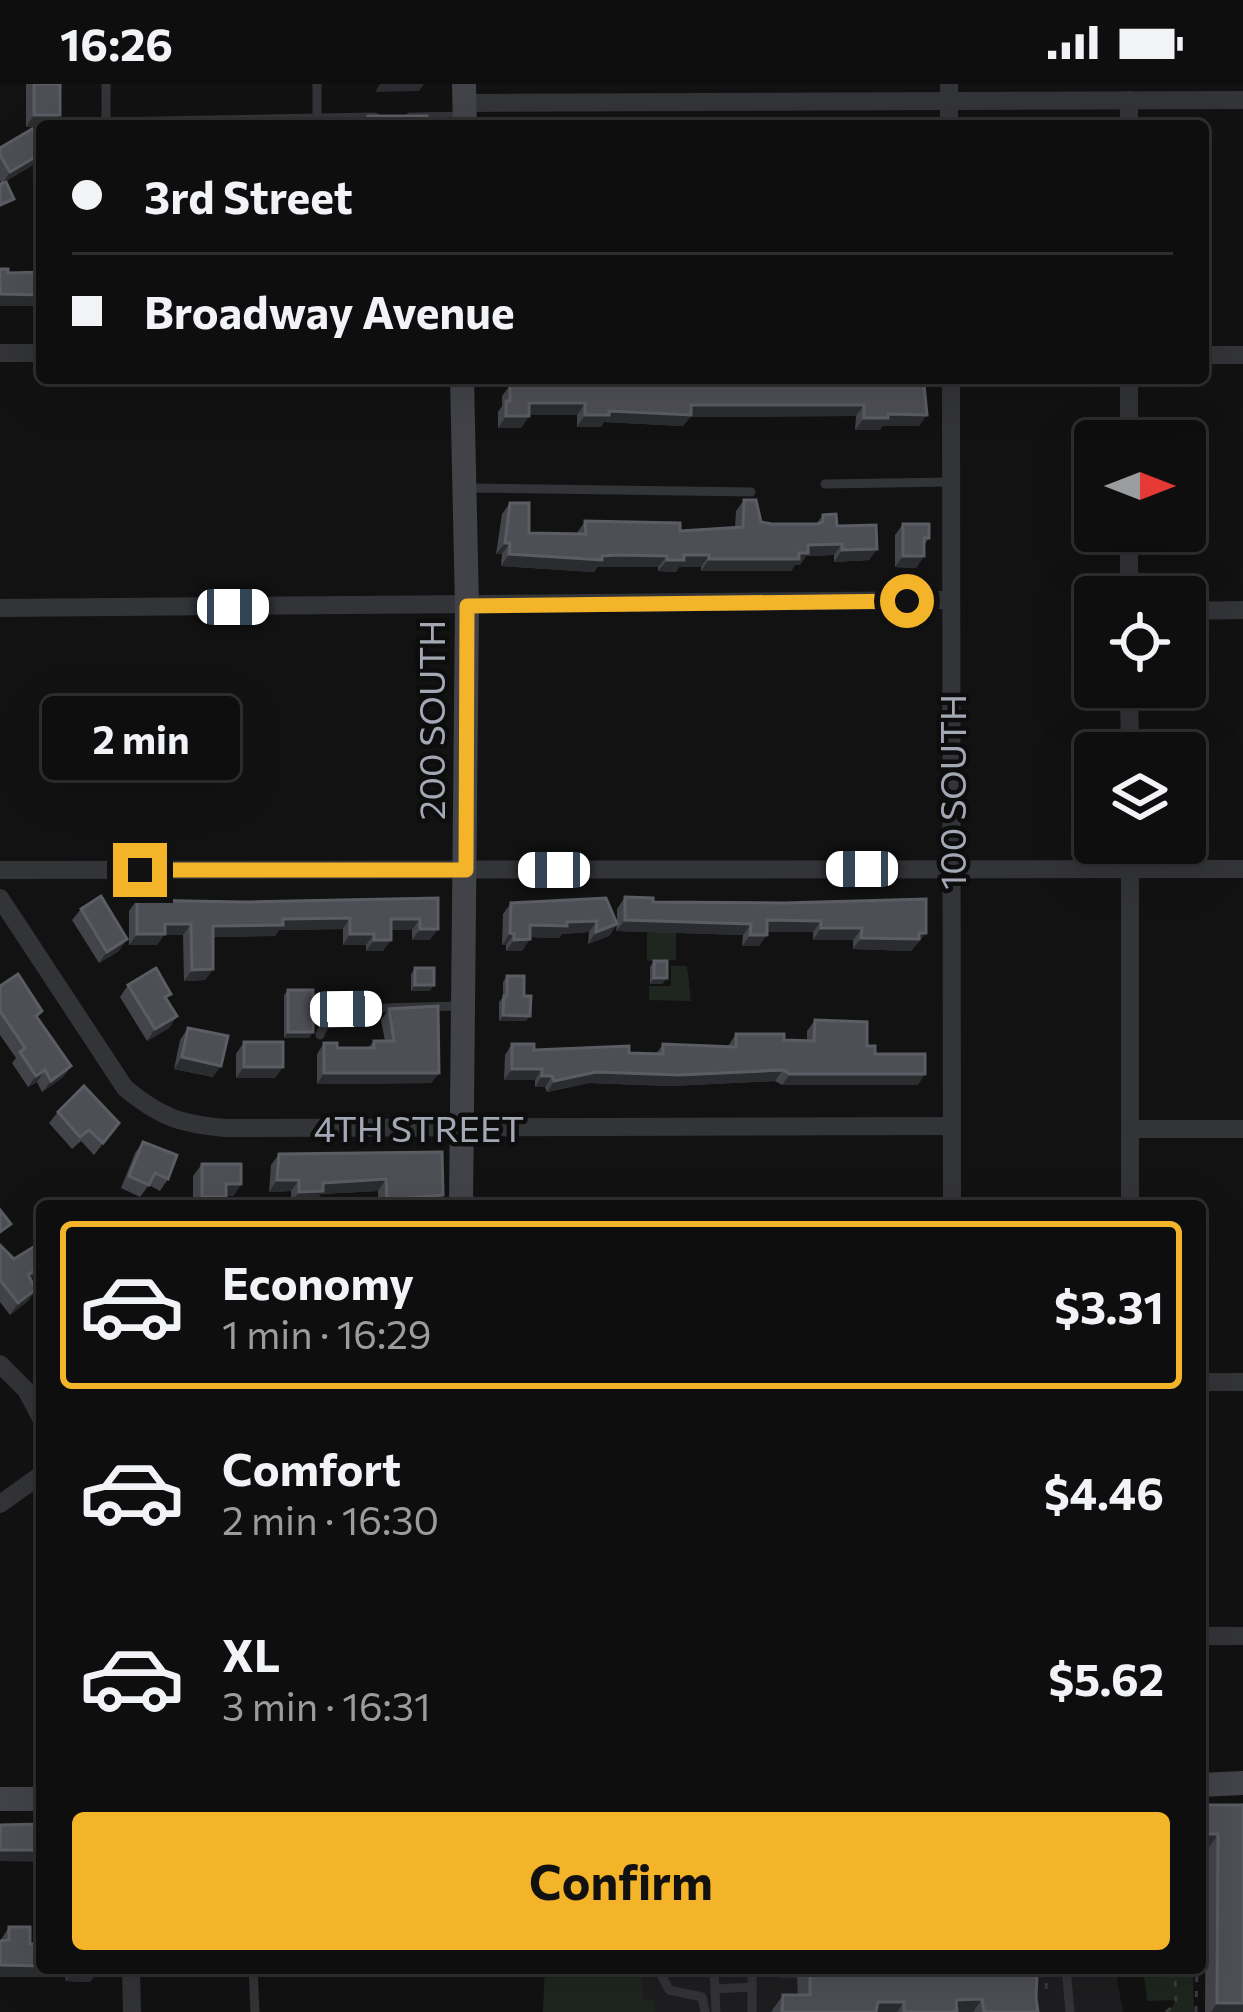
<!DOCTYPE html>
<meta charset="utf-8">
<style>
:root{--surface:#0e0e0e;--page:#171717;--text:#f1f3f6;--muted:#9b9c9e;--line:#2e2e2e;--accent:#f4b42a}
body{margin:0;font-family:Commissioner,sans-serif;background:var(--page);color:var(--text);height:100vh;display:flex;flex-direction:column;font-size:45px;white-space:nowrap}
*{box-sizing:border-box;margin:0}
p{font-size:39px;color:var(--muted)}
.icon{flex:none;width:66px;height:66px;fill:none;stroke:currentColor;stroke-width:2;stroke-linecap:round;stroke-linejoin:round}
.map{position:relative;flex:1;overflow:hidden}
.drawer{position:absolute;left:36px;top:1116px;width:1170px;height:774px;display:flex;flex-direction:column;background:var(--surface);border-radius:12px;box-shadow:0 12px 48px #0002,0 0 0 3px var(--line)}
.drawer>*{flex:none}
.banner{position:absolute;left:36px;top:36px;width:1173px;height:264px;border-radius:12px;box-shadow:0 12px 48px #0002,0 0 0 3px var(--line);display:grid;align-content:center;height:264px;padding:0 36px;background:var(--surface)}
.needle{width:78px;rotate:90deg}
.fabs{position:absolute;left:1074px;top:336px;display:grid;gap:24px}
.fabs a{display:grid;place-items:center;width:132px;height:132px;border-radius:12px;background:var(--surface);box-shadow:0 12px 48px #0002,0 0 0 3px var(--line);font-size:60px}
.end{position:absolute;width:54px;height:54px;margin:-27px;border:15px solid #f4b42a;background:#111;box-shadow:0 0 0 6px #111}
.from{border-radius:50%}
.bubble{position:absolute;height:84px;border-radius:12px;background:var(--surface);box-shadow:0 12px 48px #0002,0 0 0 3px var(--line);font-size:39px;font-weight:700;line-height:84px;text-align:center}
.car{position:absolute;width:36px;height:72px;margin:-36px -18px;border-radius:15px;box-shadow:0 0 9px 3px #0007;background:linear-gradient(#fff 24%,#345 0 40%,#fff 0 76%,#345 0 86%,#fff 0)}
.banner b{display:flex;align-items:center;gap:42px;height:114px;font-size:45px}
.banner b+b{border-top:3px solid var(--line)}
.banner i{width:30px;height:30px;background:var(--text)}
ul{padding:21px 0 0;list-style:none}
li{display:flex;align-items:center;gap:36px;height:168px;margin:0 24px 18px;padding:0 12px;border:6px solid transparent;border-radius:12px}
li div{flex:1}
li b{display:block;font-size:45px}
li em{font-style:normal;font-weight:700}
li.on{border-color:var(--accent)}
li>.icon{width:108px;height:108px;stroke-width:1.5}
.cta{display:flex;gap:24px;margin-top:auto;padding:24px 36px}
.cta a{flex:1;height:138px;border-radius:12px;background:var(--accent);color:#111;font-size:48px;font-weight:700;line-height:138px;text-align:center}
.status{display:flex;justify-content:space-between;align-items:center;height:84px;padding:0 60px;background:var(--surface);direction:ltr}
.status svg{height:33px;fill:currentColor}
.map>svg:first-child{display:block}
.built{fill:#1e1e20}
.green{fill:#1e261f}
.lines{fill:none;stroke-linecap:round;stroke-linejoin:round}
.path{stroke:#393b3f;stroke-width:3;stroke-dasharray:6 9;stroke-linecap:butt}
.lane{stroke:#333438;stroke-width:9}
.street{stroke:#333438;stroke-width:18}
.secondary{stroke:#414348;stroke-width:24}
.wall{fill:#434449}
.shaded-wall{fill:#2b2c2f}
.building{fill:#4e4f55;stroke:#5b5d64;stroke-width:3}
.route{stroke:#f4b42a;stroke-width:15}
.labels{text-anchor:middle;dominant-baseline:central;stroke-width:9;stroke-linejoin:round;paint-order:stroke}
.street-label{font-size:36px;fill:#a3a8b4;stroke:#0d0d0e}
</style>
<div class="status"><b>16:26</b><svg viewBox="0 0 49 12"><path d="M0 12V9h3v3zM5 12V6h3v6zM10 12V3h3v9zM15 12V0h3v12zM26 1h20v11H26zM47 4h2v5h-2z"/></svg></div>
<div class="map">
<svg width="1243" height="1928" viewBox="0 0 1243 1928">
<rect width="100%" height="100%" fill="#121213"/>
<path class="built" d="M545,1884H1115L1123,1928H543Z"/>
<g class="green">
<path d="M647,848H676V876L647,877Z"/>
<path d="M671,882H687L691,917L649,916V902H671Z"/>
<path d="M545,1884H642L643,1915L654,1916L655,1928H543Z"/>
<path d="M1143,1884H1178V1889H1193L1194,1928H1168L1177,1916L1147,1917Z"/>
</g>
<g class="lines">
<g class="path">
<path d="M1046,1905L1048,1884"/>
<path d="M1166,1928L1176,1920L1175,1888L1197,1887"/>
<path d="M1196,1928L1197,1884"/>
</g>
<g class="lane">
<path d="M106,0V38L317,34V0"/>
<path d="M410,33L465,32"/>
<path d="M317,42V34L375,33"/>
<path d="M825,400L951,398"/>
<path d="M470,404L751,408"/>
<path d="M320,951L328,933L347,925L458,922"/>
<path d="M253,1884L255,1928"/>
<path d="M658,1884L669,1906L702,1913L705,1928"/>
<path d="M714,1884L716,1928"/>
<path d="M752,1884V1928"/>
<path d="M1066,1884L1070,1928"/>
<path d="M715,1905L752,1903"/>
</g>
<g class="street">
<path d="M949,0V42"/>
<path d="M1129,16V42"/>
<path d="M464,19L1243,16"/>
<path d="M0,269H42"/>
<path d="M1203,271H1243"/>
<path d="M951,294L952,1122"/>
<path d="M1129,294V357"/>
<path d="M1129,447V513"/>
<path d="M0,524L951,516"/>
<path d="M1185,527L1243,526"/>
<path d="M1129,603L1130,669"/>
<path d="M1130,759V1122"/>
<path d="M0,786L1243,785"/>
<path d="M0,814L125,1004C160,1033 180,1040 225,1044L952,1042"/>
<path d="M1130,1045H1243"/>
<path d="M0,1280L26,1306L42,1336"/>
<path d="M1200,1298H1243"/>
<path d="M0,1420L42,1390"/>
<path d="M1200,1552H1243"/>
<path d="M131,1884L132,1928"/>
</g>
<g class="secondary">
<path d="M464,0L465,42"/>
<path d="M461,1122L467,522L462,294"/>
<path d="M1200,1701L1243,1699"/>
<path d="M0,1715H42"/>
</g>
</g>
<g class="wall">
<path d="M26,0H60L42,43H26Z"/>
<path d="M42,61V72L38,78L4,98L10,121L0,96V64Z"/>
<path d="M750,294H764V300H924L919,342H882L880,346H855L856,332L690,333L683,342L604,338L601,343H577V331H529L521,344H498V328L502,322V312L510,301H745Z"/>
<path d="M744,416L761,438L772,440H816L823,431L837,442L877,465L869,476L834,478V471L806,472L800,481H795L791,487H701V483H679L676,488L658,487V483H597L594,488L501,482L502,470H496L502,430L510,419L529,449H577L585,437L680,447L735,443L736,427Z"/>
<path d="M903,440L929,454L924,461V472L916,484L895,483V451Z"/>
<path d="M625,813L653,818L926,849L911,867L853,865V856H813V848H767L759,862H742L743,851L616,847L617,840L609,852L588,860L589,848L562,850L559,854L530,853L522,867H506V861H502L503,830L511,819L617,840V825Z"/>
<path d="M438,814L430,856H412V846H391L383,867H366V861H343V845L279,846L275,852L213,853V885L205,896L184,897L183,851H164L157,861H129V827L137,816L243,818Z"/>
<path d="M81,825L119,867L99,879L72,836Z"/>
<path d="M654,877L667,894L662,900H650V883Z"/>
<path d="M415,884L430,907H411V890Z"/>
<path d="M507,892L524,912L526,937H499V918L503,913V898Z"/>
<path d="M128,901L167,916L177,932L169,944L147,957L120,913Z"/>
<path d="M0,902L37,934L71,982L63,993L42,1008L37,998L28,1003L12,979L16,974L0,951Z"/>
<path d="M288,906L309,954H284V911Z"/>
<path d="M389,925L439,989L431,999L317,1000V970L324,959L337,964H368L374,957H385L381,936Z"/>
<path d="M815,936L867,962L875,970L918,1001H782L775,997L671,1002L589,999L547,1008L545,1003H535V996H504L505,971L512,960L534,966L656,970L663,960L728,962L736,950L784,956L807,957V947Z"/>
<path d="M188,944L213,993L174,985L180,956Z"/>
<path d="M244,958L283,983L275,994H236V970Z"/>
<path d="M58,1028L119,1039L94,1071L81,1057L72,1065L49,1039Z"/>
<path d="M143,1058L168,1095L160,1107L149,1101L140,1113L121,1104L135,1069Z"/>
<path d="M442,1068L436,1122H378V1107L321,1110L315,1119H291V1107L269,1108L271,1081L279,1070Z"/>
<path d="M202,1080L241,1100L233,1112H226L220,1122H193V1092Z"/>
<path d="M0,1161L30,1195L36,1205L28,1217L10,1231L0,1218Z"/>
<path d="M1243,1721V1928H1205L1206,1768H1200Z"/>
<path d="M9,1843H30V1860H42V1884H98V1886L90,1898L65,1897L66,1893H0V1857Z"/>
<path d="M780,1884H1001V1891L1036,1914L1038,1928H771L783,1911H798L797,1894H780Z"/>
</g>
<g class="shaded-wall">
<path d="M380,0H424L419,7L375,8Z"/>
<path d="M34,31H60L52,42L26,43Z"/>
<path d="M42,69L38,78L2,100L10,88Z"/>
<path d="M0,210L42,211V222H0Z"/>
<path d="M529,319H585L577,331H521Z"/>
<path d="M691,321H864L856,332L690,333L683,342L604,338L601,343H577L585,331L609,327Z"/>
<path d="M888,330L927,331L919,342H882L880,346H855L864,334Z"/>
<path d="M506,332H529L521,344H498Z"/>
<path d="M505,459H510L502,470H496Z"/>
<path d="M842,460L834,471L806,472L800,481H795L791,487H701L709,475L808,461Z"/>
<path d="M877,465L869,476L834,478L842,466Z"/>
<path d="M509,470L602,472H667L658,483H597L594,488L501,482Z"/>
<path d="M684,471H709L701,483H679L676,488L658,487L667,476Z"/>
<path d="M903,472H924L916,484L895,483Z"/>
<path d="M350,834L343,845L279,846L275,852L205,853L213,842L283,835Z"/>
<path d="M391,835H420L412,846H383Z"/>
<path d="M625,836L751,840L743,851L616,847Z"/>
<path d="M767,836L821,837L813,848H759Z"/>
<path d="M597,837L589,848L562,850L559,854L522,853L530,841Z"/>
<path d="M165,840H191L183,851H164L157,861H129L137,850Z"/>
<path d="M617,840L609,852L588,860L596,848Z"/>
<path d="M821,844H862L853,856H813Z"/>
<path d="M420,845H438L430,856H412Z"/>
<path d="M510,849L514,850L506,861H502Z"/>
<path d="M926,849L911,867L853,865L861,854Z"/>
<path d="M350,850H374L366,861H343Z"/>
<path d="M750,851H767L759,862H742Z"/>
<path d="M127,855L119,867L99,879L107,868Z"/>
<path d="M530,855L522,867H506L514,856Z"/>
<path d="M374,856H391L383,867H366Z"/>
<path d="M213,885L205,896L184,897L192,886Z"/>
<path d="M654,894H667L662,900H650Z"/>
<path d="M415,901H434L430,907H411Z"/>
<path d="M503,931L530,932L526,937H499Z"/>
<path d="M177,932L169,944L147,957L155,945Z"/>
<path d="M288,948H313L309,954H284Z"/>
<path d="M182,973L221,982L213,993L174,985Z"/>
<path d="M71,982L63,993L42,1008L51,997Z"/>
<path d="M244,983H283L275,994H236Z"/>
<path d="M512,985H542L535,996H504Z"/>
<path d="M45,986L37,998L28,1003L36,992Z"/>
<path d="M783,986L775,997L671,1002L589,999L547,1008L554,997L596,988Z"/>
<path d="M324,989H439L431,999L317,1000Z"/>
<path d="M790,990H925L918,1001H782Z"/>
<path d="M542,992H552L545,1003H535Z"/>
<path d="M386,1095L378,1107L321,1110L315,1119H291L299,1108L323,1099Z"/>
<path d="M277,1096H299L291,1107L269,1108Z"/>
<path d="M226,1100H241L233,1112H218Z"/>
<path d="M443,1111L436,1122H383L387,1116Z"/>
<path d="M202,1113H226L220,1122H195Z"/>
<path d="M42,1181V1187L19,1203L28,1191Z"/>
<path d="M36,1205L28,1217L10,1231L18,1219Z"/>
<path d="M1200,1750H1218L1206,1768H1200Z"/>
<path d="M0,1766H42V1778L0,1777Z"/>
<path d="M0,1881L42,1882V1884H72L66,1893H0Z"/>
<path d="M786,1884H804L797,1894H780Z"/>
<path d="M74,1886H98L90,1898L65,1897Z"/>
<path d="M982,1915L973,1928H948L956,1916Z"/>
<path d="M878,1918H904L897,1928H870Z"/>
<path d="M1217,1919H1243V1928H1211Z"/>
</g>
<g class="building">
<rect x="34" y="0" width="26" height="31"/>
<rect x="368" y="32" width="59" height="10"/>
<path d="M32,45L42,61V69L10,88L0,71V64Z"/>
<path d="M6,98L14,115L0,121V100Z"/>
<path d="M0,185H8V189L42,188V211L0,210Z"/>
<path d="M751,294H764V300H924L927,331L888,330V334H864V321H691V331L609,327V331H585V319H529V332H506V317H510V301L609,296V299L654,301H743L751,300Z"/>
<path d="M744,416H756L761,438L772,440H818L823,438V431L836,430L837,442L876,441L877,465L842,466V460L808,461V469H799V475H709V471H684V476H667V472L618,471L602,472V476L509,470L510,459H505L510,419H529V449L586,450L585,437L680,439V447L743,443Z"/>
<path d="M903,440H929V454H924V472H903Z"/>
<path d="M101,812L127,855L107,868L81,825Z"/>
<path d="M625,813L653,814V818L784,819L926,815V849H919V855L861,854L862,844H821V837L767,836V851H750L751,840L625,836Z"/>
<path d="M438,814V845H420V835H391V856H374V850H350V834L283,835V841L213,842V885L192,886L191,840H165V850H137V816L243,818Z"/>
<path d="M606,814L617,840L596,848L597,837L567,838V842L530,841V855L514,856V850L510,849L511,819Z"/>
<rect x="654" y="877" width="13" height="17"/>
<path d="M156,884L171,910L165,913L177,932L155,945L128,901Z"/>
<rect x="415" y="884" width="19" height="17"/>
<path d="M18,890L42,927L36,932L71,982L51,997L45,986L36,992L20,968L25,964L0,927V902Z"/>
<path d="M507,892H524V912H531L530,932L503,931L504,912H507Z"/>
<rect x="288" y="906" width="25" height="42"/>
<path d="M438,922L439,989H324V959H337V964H374V957H394L389,925Z"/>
<path d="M815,936L867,938V962H875V970H925V990H790L783,986L679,991L596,988L554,997L552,992H542V985H512V960H534V966L629,962V969L663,970V960L736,963V950H784V956L814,957Z"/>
<path d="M188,944L228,952L221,982L182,973Z"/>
<rect x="244" y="958" width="39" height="25"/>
<path d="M84,1002L119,1039L103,1059L89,1046L80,1053L58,1028Z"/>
<path d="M143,1058L177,1071L168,1095L155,1089L149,1101L129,1092Z"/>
<path d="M442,1068L443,1111L387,1116L386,1095L323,1099V1107L299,1108V1096H277L279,1070Z"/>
<path d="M202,1080H241V1100H226V1113H202Z"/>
<path d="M0,1126L11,1140L0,1148Z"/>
<path d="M40,1159L42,1162V1181L28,1191L36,1205L18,1219L0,1196V1161L14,1175Z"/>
<path d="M1200,1721H1243V1919H1217L1218,1750H1200Z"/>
<path d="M42,1740V1766H0V1741Z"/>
<path d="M9,1843H30V1860H42V1882L0,1881V1857L9,1856Z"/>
<rect x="74" y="1884" width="24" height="2"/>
<path d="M810,1884H1001V1891H1037L1036,1914L1038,1928H984L982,1915L956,1916L957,1928H904V1918H878L876,1928H782L783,1911H810Z"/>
</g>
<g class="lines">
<path class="route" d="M140,786H466L467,522L907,517"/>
</g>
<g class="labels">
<g class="street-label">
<text transform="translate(430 636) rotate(-90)">200 SOUTH</text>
<text transform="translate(951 708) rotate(-90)">100 SOUTH</text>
<text x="419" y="1043">4TH STREET</text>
</g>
</g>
</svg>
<div class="fabs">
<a><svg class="needle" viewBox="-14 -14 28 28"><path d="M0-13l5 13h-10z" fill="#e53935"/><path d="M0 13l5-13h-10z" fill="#9b9c9e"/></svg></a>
<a><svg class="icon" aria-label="locate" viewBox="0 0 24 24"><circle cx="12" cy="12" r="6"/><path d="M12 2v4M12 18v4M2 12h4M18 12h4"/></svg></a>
<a><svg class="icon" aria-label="layers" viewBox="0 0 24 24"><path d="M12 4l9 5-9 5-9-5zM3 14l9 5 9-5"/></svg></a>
</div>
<i class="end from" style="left:907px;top:517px"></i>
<i class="end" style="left:140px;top:786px"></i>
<div class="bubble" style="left:42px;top:612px;width:198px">2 min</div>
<i class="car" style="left:233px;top:523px;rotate:90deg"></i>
<i class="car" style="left:862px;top:785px;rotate:270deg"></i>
<i class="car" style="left:554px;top:786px;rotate:270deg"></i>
<i class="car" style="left:346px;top:925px;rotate:89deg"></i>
<div class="banner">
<b><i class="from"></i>3rd Street</b>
<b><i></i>Broadway Avenue</b>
</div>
<section class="drawer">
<ul>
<li class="on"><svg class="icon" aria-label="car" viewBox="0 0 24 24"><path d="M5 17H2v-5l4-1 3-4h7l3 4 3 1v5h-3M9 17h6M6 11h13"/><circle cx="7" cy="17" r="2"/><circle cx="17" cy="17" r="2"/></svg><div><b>Economy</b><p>1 min · 16:29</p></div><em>$3.31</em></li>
<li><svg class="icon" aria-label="car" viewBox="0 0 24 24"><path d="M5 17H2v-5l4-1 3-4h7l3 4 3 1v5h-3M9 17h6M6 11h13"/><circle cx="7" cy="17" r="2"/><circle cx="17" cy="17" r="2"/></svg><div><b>Comfort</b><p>2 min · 16:30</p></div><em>$4.46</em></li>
<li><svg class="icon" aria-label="car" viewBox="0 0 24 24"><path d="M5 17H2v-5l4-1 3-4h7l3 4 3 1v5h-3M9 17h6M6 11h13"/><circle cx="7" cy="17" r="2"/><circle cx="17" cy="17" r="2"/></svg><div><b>XL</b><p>3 min · 16:31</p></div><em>$5.62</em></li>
</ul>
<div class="cta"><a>Confirm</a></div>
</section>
</div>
